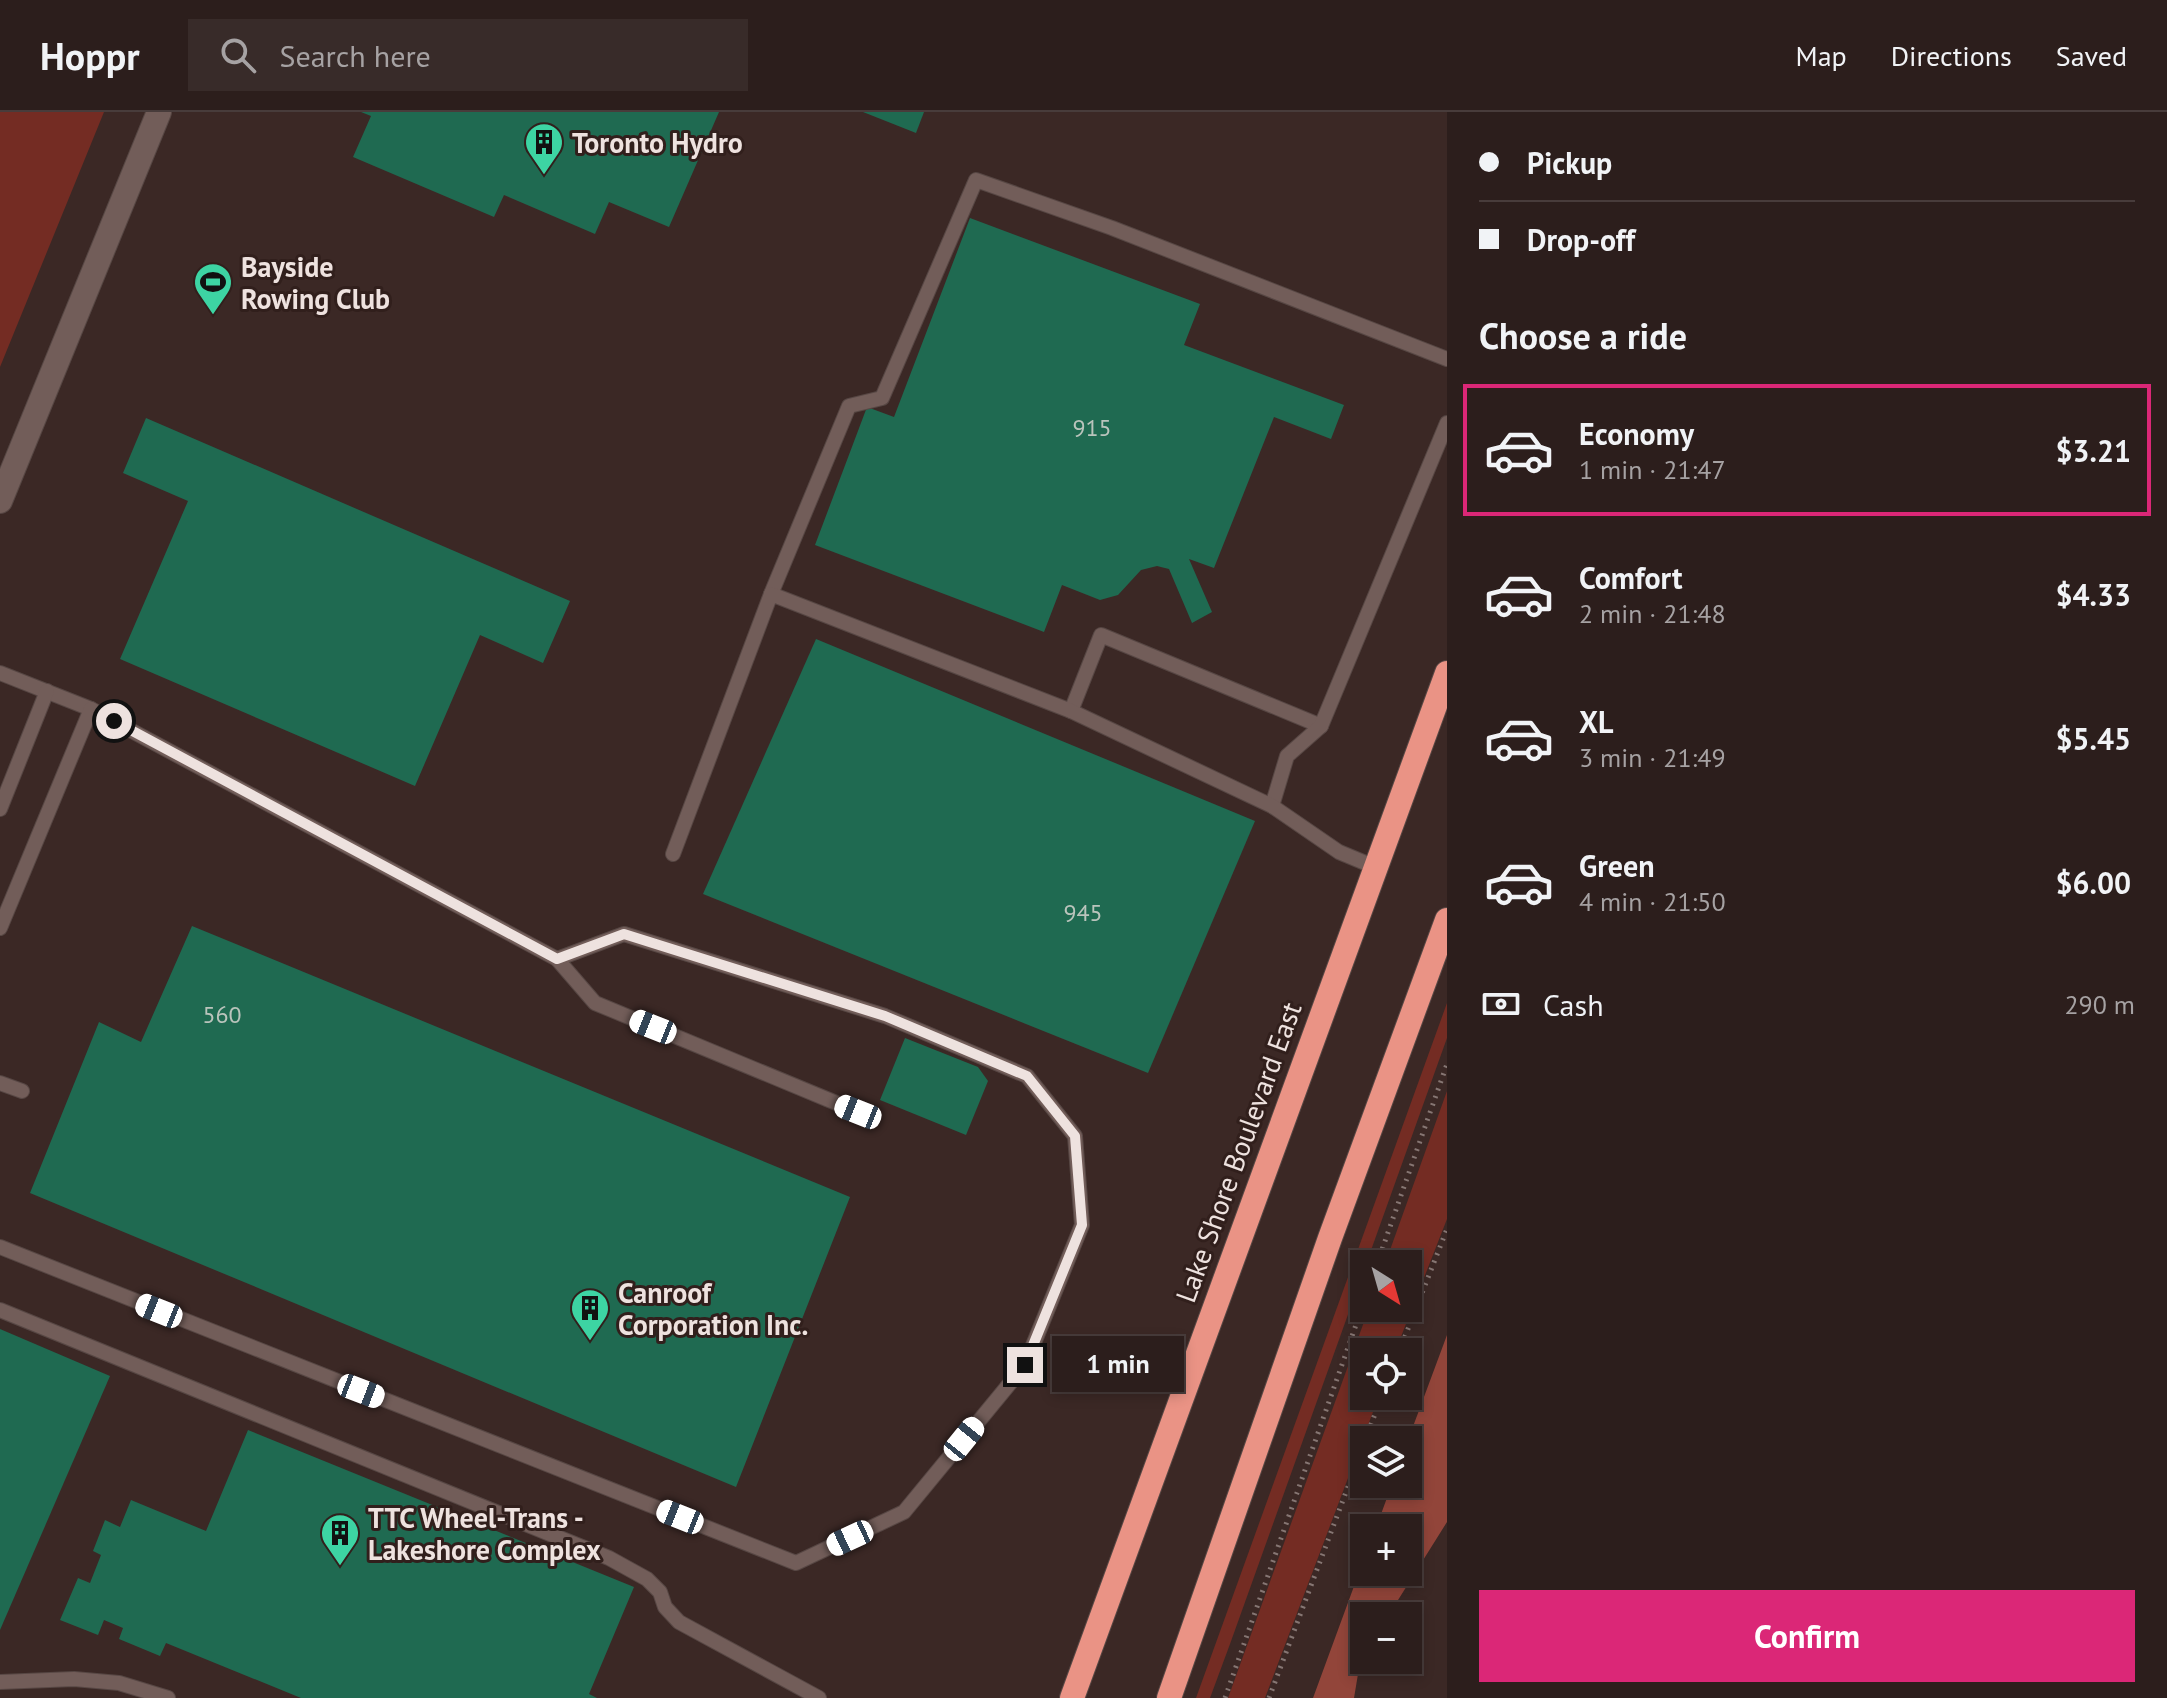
<!DOCTYPE html>
<meta charset="utf-8">
<style>
:root{--surface:#2c1e1c;--page:#382b29;--text:#f1f3f6;--muted:#a6a2a3;--line:#483c3b;--accent:#db2777}
body{margin:0;font-family:"PT Sans",sans-serif;background:var(--page);color:var(--text);height:100vh;display:flex;flex-direction:column;font-size:30px;white-space:nowrap}
*{box-sizing:border-box;margin:0}
p{font-size:26px;color:var(--muted)}
.icon{flex:none;width:44px;height:44px;fill:none;stroke:currentColor;stroke-width:2;stroke-linecap:round;stroke-linejoin:round}
.map{position:relative;flex:1;overflow:hidden}
.panel{display:flex;flex-direction:column;background:var(--surface);width:720px}
.panel>*{flex:none}
.hud{display:grid;align-content:center;height:176px;padding:0 32px;background:var(--surface)}
.needle{width:52px;rotate:143deg}
.tools{position:absolute;left:1350px;top:1138px;display:grid;gap:16px}
.tools a{display:grid;place-items:center;width:72px;height:72px;border-radius:0px;background:var(--surface);box-shadow:0 4px 12px #0003,0 0 0 2px var(--line);font-size:40px}
.end{position:absolute;width:36px;height:36px;margin:-18px;border:10px solid #eee2df;background:#111;box-shadow:0 0 0 4px #111}
.from{border-radius:50%}
.bubble{position:absolute;height:56px;border-radius:0px;background:var(--surface);box-shadow:0 4px 12px #0003,0 0 0 2px var(--line);font-size:26px;font-weight:700;line-height:56px;text-align:center}
.car{position:absolute;width:24px;height:48px;margin:-24px -12px;border-radius:10px;box-shadow:0 0 6px 2px #0007;background:linear-gradient(#fff 24%,#345 0 40%,#fff 0 76%,#345 0 86%,#fff 0)}
.hud b{display:flex;align-items:center;gap:28px;height:76px;font-size:30px}
.hud b+b{border-top:2px solid var(--line)}
.hud i{width:20px;height:20px;background:var(--text)}
ul{padding:0;list-style:none}
li{display:flex;align-items:center;gap:24px;height:132px;margin:0 16px 12px;padding:0 16px;border:4px solid transparent;border-radius:0px}
li div{flex:1}
li b{display:block;font-size:30px}
li em{font-style:normal;font-weight:700}
li.active{border-color:var(--accent)}
li>.icon{width:72px;height:72px;stroke-width:1.5}
h2{padding:0 32px;font-size:36px;line-height:96px}
.pay{display:flex;align-items:center;gap:20px;height:88px;padding:0 32px;font-size:30px}
.pay p{margin-inline-start:auto}
.button{display:flex;gap:16px;margin-top:auto;padding:16px 32px}
.button a{flex:1;height:92px;border-radius:0px;background:var(--accent);color:#fff;font-size:32px;font-weight:700;line-height:92px;text-align:center}
header{display:flex;align-items:center;gap:48px;box-sizing:border-box;height:112px;padding:0 40px;background:var(--surface);border-bottom:2px solid var(--line)}
header strong{font-size:38px}
nav{display:flex;gap:44px;margin-inline-start:auto;font-size:28px}
.search{width:560px;height:72px;background:var(--page);display:flex;align-items:center;gap:20px;box-sizing:border-box;padding:0 28px;border-radius:0px;color:var(--muted);font-size:30px}
main{display:flex;flex:1;min-height:0}
.map>svg:first-child{display:block}
.green{fill:#742c23}
.forest{fill:#92453a}
.building{fill:#1f6a51}
.lines{fill:none;stroke-linecap:round;stroke-linejoin:round}
.lane-casing{stroke:#574744;stroke-width:16}
.secondary-casing{stroke:#574744;stroke-width:26}
.highway-casing{stroke:#574744;stroke-width:26}
.path{stroke:#867673;stroke-width:5;stroke-dasharray:2 6;stroke-linecap:butt}
.lane{stroke:#725d59;stroke-width:14}
.secondary{stroke:#725d59;stroke-width:24}
.highway{stroke:#ea9385;stroke-width:24}
.route{stroke:#eee2df;stroke-width:10}
.labels{text-anchor:middle;dominant-baseline:central;stroke-width:6;stroke-linejoin:round;paint-order:stroke}
.number-label{font-size:24px;fill:#bac4bc}
.poi-label{font-size:28px;font-weight:bold;fill:#eee2df;stroke:#311f1c;text-anchor:start}
.street-label{font-size:28px;fill:#eee2df;stroke:#311f1c}
</style>
<header>
<strong>Hoppr</strong>
<div class="search"><svg class="icon" aria-label="search" viewBox="0 0 24 24"><circle cx="10" cy="10" r="6"/><path d="M15 15l6 6"/></svg>Search here</div>
<nav><a>Map</a><a>Directions</a><a>Saved</a></nav>
</header>
<main>
<div class="map">
<svg width="1447" height="1586" viewBox="0 0 1447 1586">
<rect width="100%" height="100%" fill="#3b2825"/>
<g class="green">
<path d="M0,0H104L0,255Z"/>
<path d="M1447,891V926L1230,1532L1210,1586H1196Z"/>
<path d="M1447,979V1107L1395,1240H1364V1284H1379L1265,1586H1228L1369,1196H1408V1152H1385Z"/>
</g>
<path class="forest" d="M1447,1223V1410L1388,1504H1364V1543L1360,1550L1354,1586H1313L1364,1447V1460H1408V1416H1376L1392,1372H1408V1328Z"/>
<g class="building">
<path d="M361,0H719L669,115L609,90L595,122L504,83L494,105L353,45L371,4Z"/>
<path d="M863,0H924L916,21Z"/>
<path d="M970,106L1200,192L1184,233L1344,293L1331,327L1274,305L1214,456L1189,447L1212,500L1192,511L1169,457L1157,454L1141,458L1118,483L1100,488L1062,473L1044,520L815,433L867,295L894,305Z"/>
<path d="M146,306L570,489L543,551L480,523L415,674L120,547L188,389L123,361Z"/>
<path d="M816,527L1255,709L1148,961L703,782Z"/>
<path d="M192,814L850,1085L736,1375L30,1081L99,910L141,930Z"/>
<path d="M905,926L978,955L988,969L966,1023L880,988Z"/>
<path d="M0,1217L110,1264L0,1518Z"/>
<path d="M248,1318L634,1475L589,1582L597,1586H301L166,1531L160,1544L119,1527L123,1516L104,1508L98,1523L60,1508L78,1466L90,1471L101,1443L93,1439L105,1408L120,1415L131,1388L206,1419Z"/>
</g>
<g class="lines">
<g class="lane-casing">
<g id="lane">
<path d="M771,482L849,294L882,286L976,68L1112,116L1447,247"/>
<path d="M0,561L91,597L557,847L624,822L885,904L1027,964L1075,1024L1082,1113L1025,1253L904,1400L796,1451L0,1135"/>
<path d="M1071,599L1101,523L1321,614"/>
<path d="M1272,694L1287,644L1321,614L1447,311"/>
<path d="M0,697L47,579"/>
<path d="M673,742L771,482L1071,599L1272,694L1339,740L1375,755"/>
<path d="M0,816L91,597"/>
<path d="M557,847L595,891L858,1000"/>
<path d="M0,971L22,979"/>
<path d="M0,1198L609,1446L647,1467L660,1480L665,1495L679,1510L819,1586"/>
<path d="M0,1570L74,1567L119,1571L168,1586"/>
</g>
</g>
<g class="secondary-casing">
<path id="secondary" d="M0,389L159,0"/>
</g>
<g class="highway-casing">
<g id="highway">
<path d="M1072,1586L1447,561"/>
<path d="M1169,1586L1330,1126L1447,808"/>
</g>
</g>
<g class="path">
<path d="M1377,1152L1447,952"/>
<path d="M1399,1240L1447,1117"/>
<path d="M1365,1328L1382,1284"/>
<path d="M1225,1586L1364,1190"/>
<path d="M1269,1586L1364,1332"/>
</g>
<use href="#lane" class="lane"/>
<use href="#secondary" class="secondary"/>
<use href="#highway" class="highway"/>
</g>
<g class="lines">
<path class="route" d="M114,609L557,847L624,822L885,904L1027,964L1075,1024L1082,1113L1025,1253"/>
</g>
<defs>
<g id="building-pin" transform="scale(2)"><path d="M0 17L-7.5 6A9.5 9.5 0 1 1 7.5 6Z" fill="#3dd4a3" stroke="#311f1c"/><path d="M-4-6H4V6H1V3H-1V6H-4ZM-2.5-4.3h1.7v1.8h-1.7ZM.8-4.3h1.7v1.8H.8ZM-2.5-1h1.7V.8h-1.7ZM.8-1h1.7V.8H.8Z" fill="#111"/></g>
<g id="stadium-pin" transform="scale(2)"><path d="M0 17L-7.5 6A9.5 9.5 0 1 1 7.5 6Z" fill="#3dd4a3" stroke="#311f1c"/><path d="M0-5a6.5 5 0 1 0 0 10a6.5 5 0 1 0 0-10ZM-3.5-1.8h7v3.6h-7Z" fill="#111"/></g>
</defs>
<g fill-rule="evenodd">
<use href="#building-pin" x="544" y="30"/>
<use href="#stadium-pin" x="213" y="170"/>
<use href="#building-pin" x="590" y="1196"/>
<use href="#building-pin" x="340" y="1421"/>
</g>
<g class="labels">
<g class="number-label">
<text x="1092" y="315">915</text>
<text x="1083" y="800">945</text>
<text x="222" y="902">560</text>
</g>
<g class="poi-label">
<text x="572" y="30">Toronto Hydro</text>
<text x="241" y="154">Bayside<tspan x="241" dy="32">Rowing Club</tspan></text>
<text x="618" y="1180">Canroof<tspan x="618" dy="32">Corporation Inc.</tspan></text>
<text x="368" y="1405">TTC Wheel-Trans -<tspan x="368" dy="32">Lakeshore Complex</tspan></text>
</g>
<g class="street-label">
<text transform="translate(1238 1040) rotate(-70)">Lake Shore Boulevard East</text>
</g>
</g>
</svg>
<div class="tools">
<a><svg class="needle" viewBox="-14 -14 28 28"><path d="M0-13l5 13h-10z" fill="#e53935"/><path d="M0 13l5-13h-10z" fill="#a6a2a3"/></svg></a>
<a><svg class="icon" aria-label="locate" viewBox="0 0 24 24"><circle cx="12" cy="12" r="6"/><path d="M12 2v4M12 18v4M2 12h4M18 12h4"/></svg></a>
<a><svg class="icon" aria-label="layers" viewBox="0 0 24 24"><path d="M12 4l9 5-9 5-9-5zM3 14l9 5 9-5"/></svg></a>
<a>+</a>
<a>−</a>
</div>
<i class="end from" style="left:114px;top:609px"></i>
<i class="end" style="left:1025px;top:1253px"></i>
<div class="bubble" style="left:1052px;top:1224px;width:132px">1 min</div>
<i class="car" style="left:653px;top:915px;rotate:292deg"></i>
<i class="car" style="left:858px;top:1000px;rotate:292deg"></i>
<i class="car" style="left:159px;top:1199px;rotate:292deg"></i>
<i class="car" style="left:361px;top:1279px;rotate:111deg"></i>
<i class="car" style="left:964px;top:1327px;rotate:39deg"></i>
<i class="car" style="left:680px;top:1405px;rotate:292deg"></i>
<i class="car" style="left:850px;top:1426px;rotate:245deg"></i>
</div>
<section class="panel">
<div class="hud">
<b><i class="from"></i>Pickup</b>
<b><i></i>Drop-off</b>
</div>
<h2>Choose a ride</h2>
<ul>
<li class="active"><svg class="icon" aria-label="car" viewBox="0 0 24 24"><path d="M5 17H2v-5l4-1 3-4h7l3 4 3 1v5h-3M9 17h6M6 11h13"/><circle cx="7" cy="17" r="2"/><circle cx="17" cy="17" r="2"/></svg><div><b>Economy</b><p>1 min · 21:47</p></div><em>$3.21</em></li>
<li><svg class="icon" aria-label="car" viewBox="0 0 24 24"><path d="M5 17H2v-5l4-1 3-4h7l3 4 3 1v5h-3M9 17h6M6 11h13"/><circle cx="7" cy="17" r="2"/><circle cx="17" cy="17" r="2"/></svg><div><b>Comfort</b><p>2 min · 21:48</p></div><em>$4.33</em></li>
<li><svg class="icon" aria-label="car" viewBox="0 0 24 24"><path d="M5 17H2v-5l4-1 3-4h7l3 4 3 1v5h-3M9 17h6M6 11h13"/><circle cx="7" cy="17" r="2"/><circle cx="17" cy="17" r="2"/></svg><div><b>XL</b><p>3 min · 21:49</p></div><em>$5.45</em></li>
<li><svg class="icon" aria-label="car" viewBox="0 0 24 24"><path d="M5 17H2v-5l4-1 3-4h7l3 4 3 1v5h-3M9 17h6M6 11h13"/><circle cx="7" cy="17" r="2"/><circle cx="17" cy="17" r="2"/></svg><div><b>Green</b><p>4 min · 21:50</p></div><em>$6.00</em></li>
</ul>
<div class="pay"><svg class="icon" aria-label="cash" viewBox="0 0 24 24"><path d="M3 7h18v10H3z"/><circle cx="12" cy="12" r="2"/></svg>Cash<p>290 m</p></div>
<div class="button"><a>Confirm</a></div>
</section>
</main>
